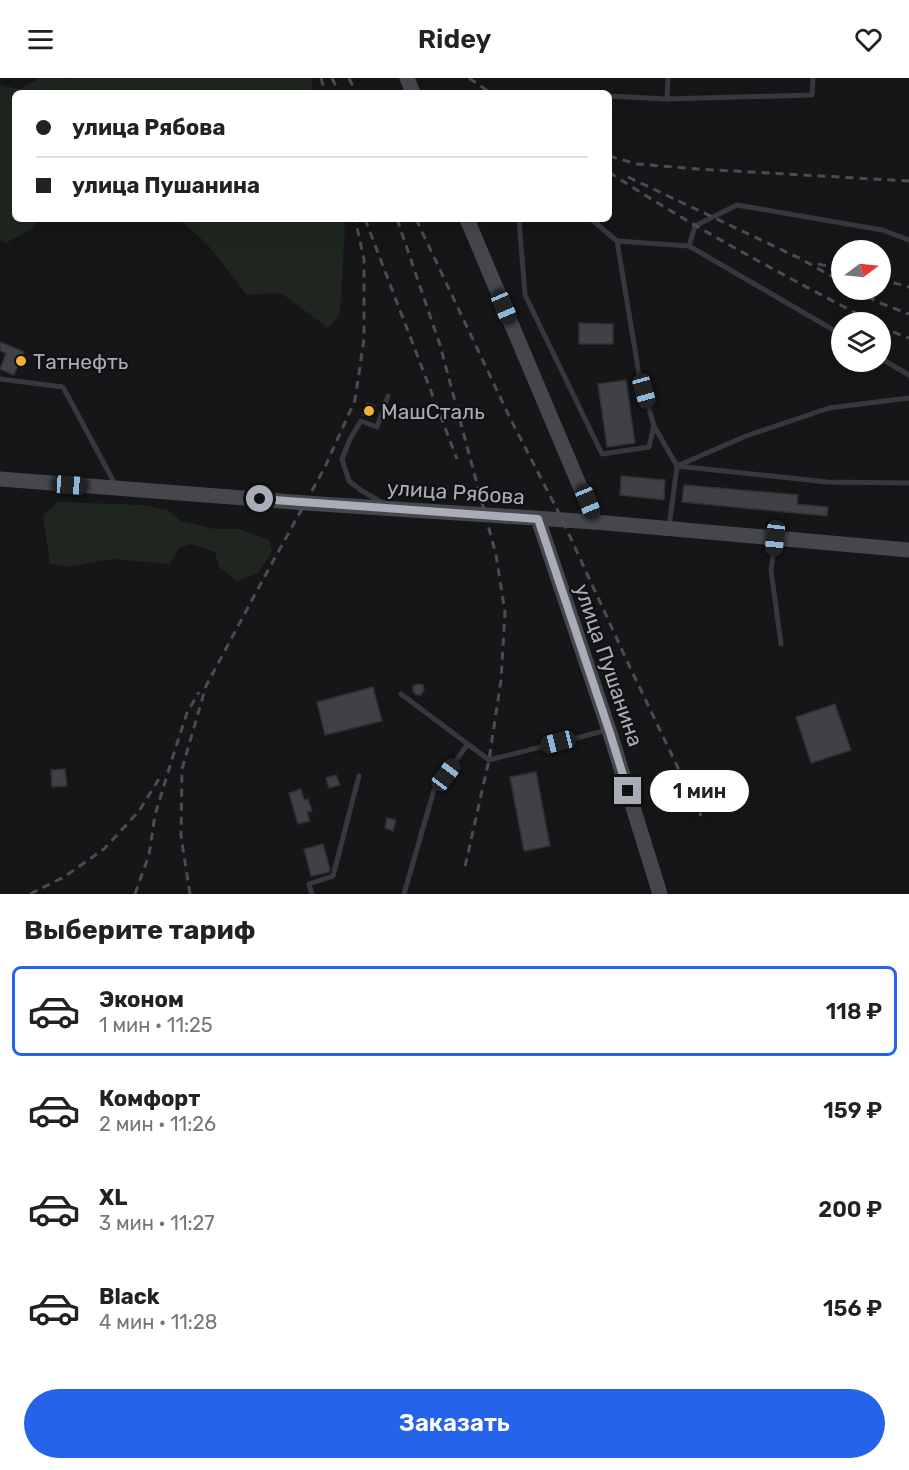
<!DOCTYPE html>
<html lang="ru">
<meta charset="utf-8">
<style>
:root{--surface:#fff;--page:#f2f2f2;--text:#222;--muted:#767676;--line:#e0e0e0;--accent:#2563eb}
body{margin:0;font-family:Rubik,sans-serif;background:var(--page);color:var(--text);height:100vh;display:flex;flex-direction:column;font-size:22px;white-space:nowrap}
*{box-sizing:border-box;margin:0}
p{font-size:20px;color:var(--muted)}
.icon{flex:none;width:33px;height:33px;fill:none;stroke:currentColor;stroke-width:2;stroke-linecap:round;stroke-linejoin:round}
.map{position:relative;height:816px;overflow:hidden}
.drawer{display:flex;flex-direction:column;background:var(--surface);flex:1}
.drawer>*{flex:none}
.top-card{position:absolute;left:12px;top:12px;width:600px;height:132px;border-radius:9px;box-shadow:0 6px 24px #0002;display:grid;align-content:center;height:132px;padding:0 24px;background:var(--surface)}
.needle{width:39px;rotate:75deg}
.buttons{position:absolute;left:831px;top:162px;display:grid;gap:12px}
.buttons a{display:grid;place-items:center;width:60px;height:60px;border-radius:50%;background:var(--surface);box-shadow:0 6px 24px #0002;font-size:30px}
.end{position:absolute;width:27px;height:27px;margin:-14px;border:8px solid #a8adb8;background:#111;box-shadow:0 0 0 3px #111}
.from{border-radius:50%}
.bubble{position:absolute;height:42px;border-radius:21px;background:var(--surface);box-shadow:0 6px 24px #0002;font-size:20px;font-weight:600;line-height:42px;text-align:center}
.car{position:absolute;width:18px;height:36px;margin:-18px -9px;border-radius:8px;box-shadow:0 0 4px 2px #0007;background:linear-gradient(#222 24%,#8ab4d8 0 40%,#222 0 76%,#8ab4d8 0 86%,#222 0)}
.top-card b{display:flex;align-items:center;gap:21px;height:57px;font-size:22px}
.top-card b+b{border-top:2px solid var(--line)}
.top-card i{width:15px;height:15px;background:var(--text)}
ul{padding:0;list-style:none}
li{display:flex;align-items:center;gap:18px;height:90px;margin:0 12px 9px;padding:0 12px;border:3px solid transparent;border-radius:9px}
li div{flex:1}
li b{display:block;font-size:22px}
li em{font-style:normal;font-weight:600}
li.active{border-color:var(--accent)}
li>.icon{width:54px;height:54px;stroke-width:1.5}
h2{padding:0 24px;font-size:27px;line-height:72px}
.action{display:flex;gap:12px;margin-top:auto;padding:12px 24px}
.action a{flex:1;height:69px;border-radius:36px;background:var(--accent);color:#fff;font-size:24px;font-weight:600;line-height:69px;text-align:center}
header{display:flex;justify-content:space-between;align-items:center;height:78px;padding:0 24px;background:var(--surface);font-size:27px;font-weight:600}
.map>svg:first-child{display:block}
.green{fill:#1e261f}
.building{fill:#404145;stroke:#303034;stroke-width:1.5}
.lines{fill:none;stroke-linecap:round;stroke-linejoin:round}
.lane{stroke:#37383d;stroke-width:5}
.secondary{stroke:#45474d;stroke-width:15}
.rail{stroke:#4a4c52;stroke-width:3;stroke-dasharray:8 6;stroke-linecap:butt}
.route{stroke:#a8adb8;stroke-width:8}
.poi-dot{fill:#f2b134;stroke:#111113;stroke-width:2}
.labels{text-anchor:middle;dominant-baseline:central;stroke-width:4.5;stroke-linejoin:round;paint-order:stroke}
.poi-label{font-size:21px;fill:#a8adb8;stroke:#111113;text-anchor:start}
.street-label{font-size:21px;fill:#a8adb8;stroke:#111113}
</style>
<header><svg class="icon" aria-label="menu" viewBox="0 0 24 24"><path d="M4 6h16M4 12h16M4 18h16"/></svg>Ridey<svg class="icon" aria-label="heart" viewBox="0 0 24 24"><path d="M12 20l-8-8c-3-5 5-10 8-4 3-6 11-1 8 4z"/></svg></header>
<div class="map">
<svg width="909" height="816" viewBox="0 0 909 816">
<rect width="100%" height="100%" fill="#161618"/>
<g class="green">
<path d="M40,0L73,1L75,0H311L314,15H15V141H40L31,151L6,165L0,162V7L19,11Z"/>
<path d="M179,141H342L345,150L340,236L328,250L281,215L247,217L207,166Z"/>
<path d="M58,424L144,427L168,432L181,443L215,451H239L269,462L272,473L259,494L237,503L219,489L215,474L192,466L179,470L170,486L112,481L70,489L50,486L43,437Z"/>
</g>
<g class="building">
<path d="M579,245L613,246V266H579Z"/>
<path d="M0,264L24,274L14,297L0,291L6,275L0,273Z"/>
<path d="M626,302L635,365L607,369L598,306Z"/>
<path d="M367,325L375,328L371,340L362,337Z"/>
<path d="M621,398L665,402L664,422L620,417Z"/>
<path d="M684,407L798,417L797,426L828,429L827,438L682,424Z"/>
<path d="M418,606L423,607L424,612L421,617H416L413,613V608Z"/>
<path d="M373,609L382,643L325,657L317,624Z"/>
<path d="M835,626L851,672L811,685L796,639Z"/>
<path d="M65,691L67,708L52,709L51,692Z"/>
<path d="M536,694L550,768L524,773L510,699Z"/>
<path d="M336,697L340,707L329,710L326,700Z"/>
<path d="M301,711L304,722L308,721L312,733L307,734L310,743L298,746L289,715Z"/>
<path d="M387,740L396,742L393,753L385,750Z"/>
<path d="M323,766L330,791L329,794L311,798L304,771Z"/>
</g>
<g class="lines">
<g class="lane">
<path d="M609,18L667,21L812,17L813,0"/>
<path d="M667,21L668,0"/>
<path d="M519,141L525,217L602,376L649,369L654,348"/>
<path d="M591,141L617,163L639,296L654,348L677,388L746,358L829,330L909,320"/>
<path d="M617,163L689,168L842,257"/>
<path d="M689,168L695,148L737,127L882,152L909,162"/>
<path d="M880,280L909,297"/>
<path d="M0,301L63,309L115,406"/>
<path d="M383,425L362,413L349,403L342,381L350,361L361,343L377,349L388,318"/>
<path d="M669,449L677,388L827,404L909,405"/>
<path d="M775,462L771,492L781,566"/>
<path d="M401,616L489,682L608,652"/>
<path d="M312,816L309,806L333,798L359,698"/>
<path d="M404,816L434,712L468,666"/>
</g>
<g class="secondary">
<path d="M407,0L413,15"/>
<path d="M467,141L595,444"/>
<path d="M0,401L306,425L595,444L909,472"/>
<path d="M538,441L609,652L660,816"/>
</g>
<g class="rail">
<path d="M321,0L325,15"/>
<path d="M332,0L339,15"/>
<path d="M349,0L356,15"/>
<path d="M469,0L491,15"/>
<path d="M609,78L637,86L698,91L909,103"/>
<path d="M609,94C694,150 783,197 873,244"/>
<path d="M628,99L801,181L842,204"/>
<path d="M365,141L457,381"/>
<path d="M397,141L440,267L496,477L505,534L501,602L489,682L464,793"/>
<path d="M416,141L510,340L562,441L627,583L701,738"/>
<path d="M818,186L842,191"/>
<path d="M880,201L909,209"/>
<path d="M855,212L880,225L909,236"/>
<path d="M880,249L909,260"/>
<path d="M30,816L64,799L104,771L139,733L162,696"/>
<path d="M135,816L149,777L155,737L173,678L187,635L199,614"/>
<path d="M190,816L181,758L182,691L206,608L260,507L325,389L355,322L364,261V181L355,141"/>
</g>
</g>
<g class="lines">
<path class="route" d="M260,421L538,441L609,652L628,713"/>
</g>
<g class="poi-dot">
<circle cx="21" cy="283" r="6"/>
<circle cx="369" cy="333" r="6"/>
</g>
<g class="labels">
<g class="poi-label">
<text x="33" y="283">Татнефть</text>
<text x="381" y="333">МашСталь</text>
</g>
<g class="street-label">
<text transform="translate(456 414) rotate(4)">улица Рябова</text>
<text transform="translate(609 587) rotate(71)">улица Пушанина</text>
</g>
</g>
</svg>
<div class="buttons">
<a><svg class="needle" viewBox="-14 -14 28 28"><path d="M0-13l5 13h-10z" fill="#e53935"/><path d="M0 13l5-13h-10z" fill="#767676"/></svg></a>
<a><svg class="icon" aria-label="layers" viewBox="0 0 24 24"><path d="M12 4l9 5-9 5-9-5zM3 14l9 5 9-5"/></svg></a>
</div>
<i class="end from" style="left:260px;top:421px"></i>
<i class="end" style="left:628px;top:713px"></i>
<div class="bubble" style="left:650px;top:692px;width:99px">1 мин</div>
<i class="car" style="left:504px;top:229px;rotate:157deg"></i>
<i class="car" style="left:644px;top:313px;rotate:164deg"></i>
<i class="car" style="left:70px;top:407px;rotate:94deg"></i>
<i class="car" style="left:588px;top:424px;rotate:158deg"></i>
<i class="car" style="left:775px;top:460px;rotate:186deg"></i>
<i class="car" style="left:558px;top:664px;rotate:256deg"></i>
<i class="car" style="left:446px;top:697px;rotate:37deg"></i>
<div class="top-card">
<b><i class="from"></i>улица Рябова</b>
<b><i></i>улица Пушанина</b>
</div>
</div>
<section class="drawer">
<h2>Выберите тариф</h2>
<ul>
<li class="active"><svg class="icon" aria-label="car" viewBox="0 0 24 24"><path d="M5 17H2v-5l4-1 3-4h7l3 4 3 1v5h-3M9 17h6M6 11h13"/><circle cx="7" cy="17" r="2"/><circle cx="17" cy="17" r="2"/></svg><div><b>Эконом</b><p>1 мин · 11:25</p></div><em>118 ₽</em></li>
<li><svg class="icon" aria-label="car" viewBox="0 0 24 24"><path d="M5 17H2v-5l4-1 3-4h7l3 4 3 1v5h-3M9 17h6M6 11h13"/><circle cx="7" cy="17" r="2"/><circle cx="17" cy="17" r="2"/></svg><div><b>Комфорт</b><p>2 мин · 11:26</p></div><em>159 ₽</em></li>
<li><svg class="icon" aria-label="car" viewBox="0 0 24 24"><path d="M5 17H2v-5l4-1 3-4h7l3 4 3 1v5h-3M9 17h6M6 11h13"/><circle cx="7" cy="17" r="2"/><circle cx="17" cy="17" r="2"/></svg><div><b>XL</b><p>3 мин · 11:27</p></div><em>200 ₽</em></li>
<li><svg class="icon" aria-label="car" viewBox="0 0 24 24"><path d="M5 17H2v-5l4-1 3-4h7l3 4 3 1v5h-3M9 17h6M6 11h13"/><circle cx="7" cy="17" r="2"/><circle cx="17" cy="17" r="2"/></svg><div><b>Black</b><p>4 мин · 11:28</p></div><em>156 ₽</em></li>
</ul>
<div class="action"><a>Заказать</a></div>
</section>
